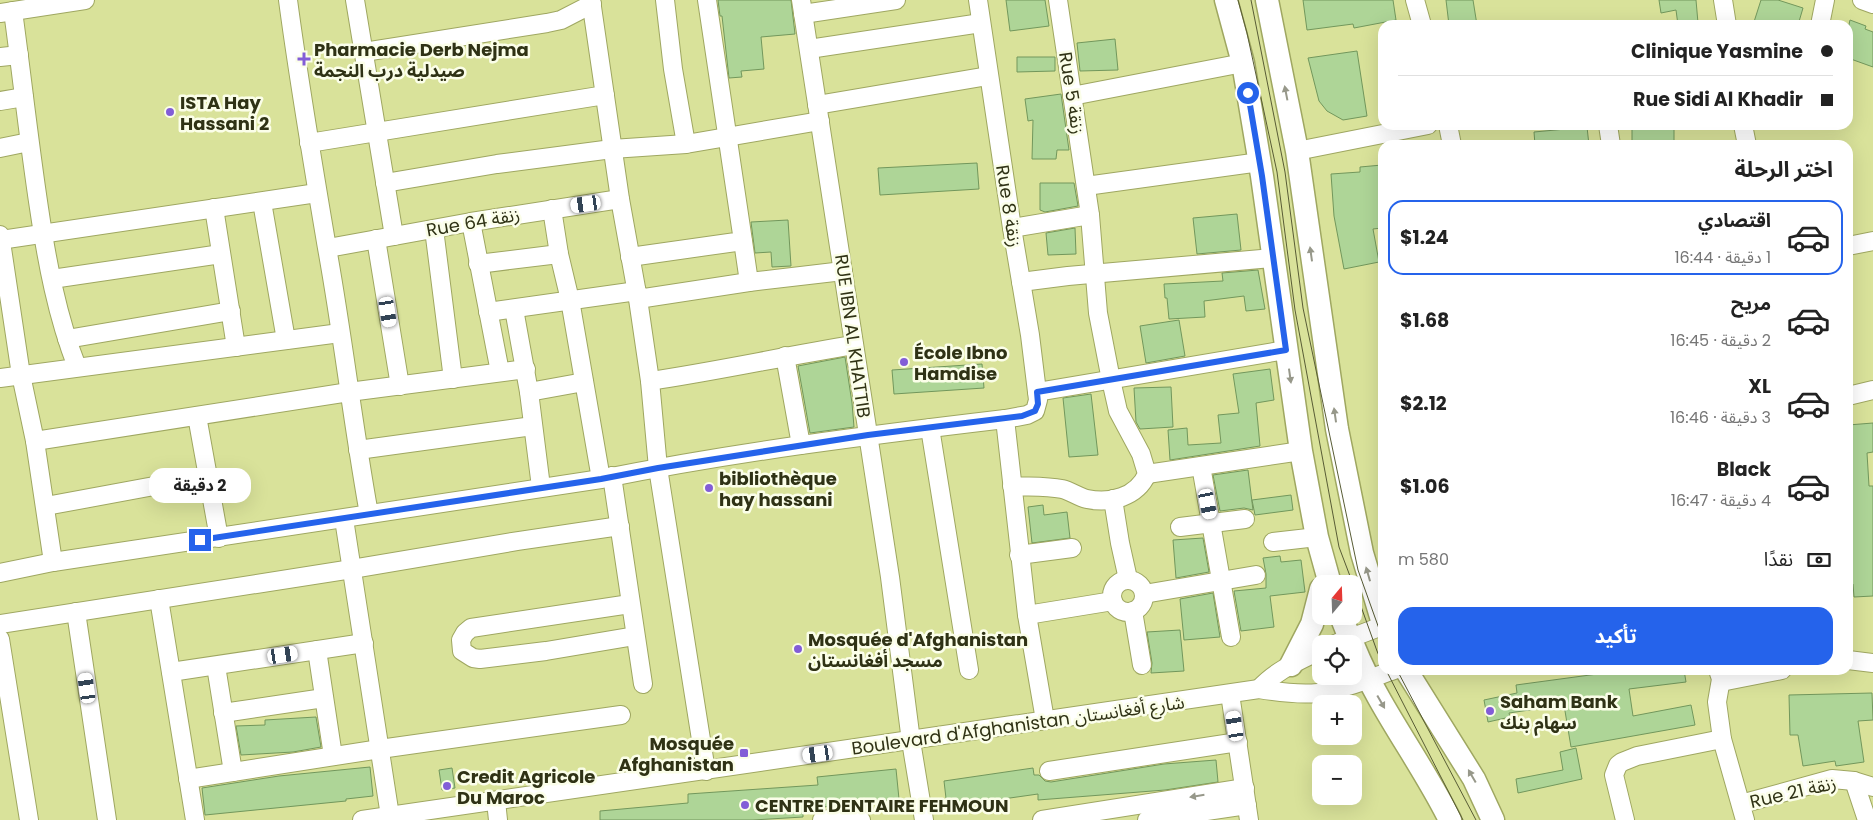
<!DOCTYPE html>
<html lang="ar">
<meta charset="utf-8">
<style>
:root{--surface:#fff;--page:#f6f6f6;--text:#222;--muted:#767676;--line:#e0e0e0;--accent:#2563eb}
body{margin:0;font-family:Poppins,"Noto Sans Arabic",sans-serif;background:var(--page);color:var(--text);direction:rtl;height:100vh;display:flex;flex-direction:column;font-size:19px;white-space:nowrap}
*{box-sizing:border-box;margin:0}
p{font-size:16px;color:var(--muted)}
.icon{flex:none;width:28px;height:28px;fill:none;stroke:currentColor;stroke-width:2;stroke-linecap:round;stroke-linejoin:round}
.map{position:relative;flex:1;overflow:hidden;direction:ltr}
.details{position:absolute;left:1378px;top:140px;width:475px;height:535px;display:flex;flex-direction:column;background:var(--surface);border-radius:15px;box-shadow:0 5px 20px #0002;direction:rtl}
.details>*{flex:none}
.hud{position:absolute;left:1378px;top:20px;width:475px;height:110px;border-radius:15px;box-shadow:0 5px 20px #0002;direction:rtl;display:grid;align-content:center;height:110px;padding:0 20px;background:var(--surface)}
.needle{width:32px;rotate:19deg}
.fabs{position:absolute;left:1312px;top:575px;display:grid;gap:10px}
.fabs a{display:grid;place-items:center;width:50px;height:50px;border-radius:10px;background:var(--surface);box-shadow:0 5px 20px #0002;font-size:25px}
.end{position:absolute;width:22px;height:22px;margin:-11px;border:6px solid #2563eb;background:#fff;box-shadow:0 0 0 2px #fff}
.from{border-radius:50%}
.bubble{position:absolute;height:35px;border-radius:15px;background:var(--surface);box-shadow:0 5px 20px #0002;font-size:16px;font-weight:700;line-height:35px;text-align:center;direction:rtl}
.car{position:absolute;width:15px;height:30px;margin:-15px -8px;border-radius:6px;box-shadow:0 0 4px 1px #0007;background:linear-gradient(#fff 24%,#345 0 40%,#fff 0 76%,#345 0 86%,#fff 0)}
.hud b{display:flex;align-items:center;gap:18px;height:48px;font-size:19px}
.hud b+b{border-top:1px solid var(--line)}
.hud i{width:12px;height:12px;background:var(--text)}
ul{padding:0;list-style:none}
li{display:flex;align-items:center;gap:15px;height:75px;margin:0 10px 8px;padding:0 10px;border:2px solid transparent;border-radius:15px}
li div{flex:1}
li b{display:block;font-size:19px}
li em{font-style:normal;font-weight:700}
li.selected{border-color:var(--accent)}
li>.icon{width:45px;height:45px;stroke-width:1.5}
h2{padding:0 20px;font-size:22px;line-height:60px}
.pay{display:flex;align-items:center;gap:12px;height:55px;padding:0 20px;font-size:19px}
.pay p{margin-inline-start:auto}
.button{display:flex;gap:10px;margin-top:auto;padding:10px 20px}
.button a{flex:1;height:58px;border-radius:15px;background:var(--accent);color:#fff;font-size:20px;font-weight:700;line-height:58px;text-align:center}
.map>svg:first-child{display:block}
.building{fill:#aed597;stroke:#72975c}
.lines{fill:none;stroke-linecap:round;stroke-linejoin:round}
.minor-casing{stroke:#9fa761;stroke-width:20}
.major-casing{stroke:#9fa761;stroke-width:25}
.minor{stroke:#fff;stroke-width:18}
.major{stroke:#fff;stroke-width:22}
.tram{stroke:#585c35;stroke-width:1}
.oneway{fill:#97988a}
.route{stroke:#2563eb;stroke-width:6}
.poi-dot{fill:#825dd7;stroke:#fbfee9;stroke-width:2}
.labels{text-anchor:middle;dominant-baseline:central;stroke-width:5;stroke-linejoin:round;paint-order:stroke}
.poi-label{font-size:18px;font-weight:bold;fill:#2f3215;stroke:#fbfee9;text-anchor:start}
.street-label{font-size:18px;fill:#2f3215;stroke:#fbfee9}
</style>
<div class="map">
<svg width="1873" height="820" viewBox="0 0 1873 820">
<rect width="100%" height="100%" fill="#d9e29a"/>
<g class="building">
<path d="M718,0H791L795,34L761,37L764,69L741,71L742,77L729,78L722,16H720Z"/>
<path d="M1006,0H1045L1049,26L1010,31Z"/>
<path d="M1303,0H1393L1396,20L1354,28L1353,24L1307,30Z"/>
<path d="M1446,0H1473L1477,25H1449Z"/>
<path d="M1659,0H1696L1698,23L1678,25L1676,10L1661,13Z"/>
<path d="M1761,0H1778L1803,8L1798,25H1753Z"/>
<path d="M1850,20L1866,26L1865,29L1873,32V67L1848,58V29Z"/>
<path d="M1115,39L1118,70L1080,71L1077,43Z"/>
<path d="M1357,51L1367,116L1343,120L1327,111L1319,101L1308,58Z"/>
<path d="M1017,57H1055V71L1017,72Z"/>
<path d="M1061,94L1069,150H1057L1056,159H1032L1033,120L1028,121L1025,99Z"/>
<rect x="1632" y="125" width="42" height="17"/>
<path d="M1587,127L1589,145H1535L1534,132Z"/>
<path d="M977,163L979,189L880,195L878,168Z"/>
<path d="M1382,165V228L1373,229L1379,262L1344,269L1334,216L1331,174L1360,172V167Z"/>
<path d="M1040,183H1074L1078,206L1045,212L1040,210Z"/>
<path d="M1237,214L1241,250L1197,254L1193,218Z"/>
<path d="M788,220L791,266L772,267L771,252L755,253L751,222Z"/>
<path d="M1075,228L1076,254L1048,255L1046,233Z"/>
<path d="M1258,270L1265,309L1246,311L1244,296L1204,301L1205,317L1169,319L1167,298H1165L1164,284L1223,281L1222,273Z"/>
<path d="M1179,320L1185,356L1146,363L1140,326Z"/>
<path d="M845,357L852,403L854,427L810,433L798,366Z"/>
<path d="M982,364L984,388L894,394L892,370Z"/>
<path d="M1270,369L1274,400L1256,403L1260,446L1170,460L1168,430L1187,428L1188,445L1221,443L1218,415L1239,413L1233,374Z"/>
<path d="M1171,387L1173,427L1140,429L1136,422L1134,388Z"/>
<path d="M1091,394L1098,455L1069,457L1063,398Z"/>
<path d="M1873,423V452L1867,453L1869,486H1873V596L1854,597L1853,584H1848V425Z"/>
<path d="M1248,470L1253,510L1244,508L1220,511L1213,475Z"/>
<path d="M1291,495L1293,510L1255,515L1252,500Z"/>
<path d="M1043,505L1044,515L1067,512L1070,538L1032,543L1028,507Z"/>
<path d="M1203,538L1209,572L1176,578L1173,540Z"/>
<path d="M1280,556L1281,562L1301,560L1305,592L1270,596L1274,627L1241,631L1234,591L1266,588V574L1263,558Z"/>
<path d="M1213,593L1220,637L1184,640L1180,599Z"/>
<path d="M1180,630L1184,671L1151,673L1152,663L1147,632Z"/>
<path d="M1627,670H1684L1686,682L1629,689L1633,716L1691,705L1695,725L1571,747L1564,705L1509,713L1510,717L1488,722L1484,700L1517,693L1516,685Z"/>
<path d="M1872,693L1873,720L1858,721L1864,762L1836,766L1835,761L1803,766L1798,735H1790L1789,695Z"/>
<path d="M316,717L321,747L293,752L241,755L236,726L265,725V720Z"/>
<path d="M1576,748L1582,779L1518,793L1516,779L1563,770L1560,752Z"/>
<path d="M1216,760L1218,782L1165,790L1038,800V794L947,807L944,781L1033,768L1034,775H1039L1045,781L1051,782L1164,764Z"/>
<path d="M370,767L373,796L346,799V801L205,815L202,788L279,776Z"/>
<path d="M452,768L455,788L442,790L439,770Z"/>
<path d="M896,769L899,799L803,809V817L753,820H600V811L688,803V794L818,785L817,777Z"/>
</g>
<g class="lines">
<g class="minor-casing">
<g id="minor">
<path d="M288,0C299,83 313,165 327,248C343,336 353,426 369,514"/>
<path d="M355,0L394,236"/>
<path d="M591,0L620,199L638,299L650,381L658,468L706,771"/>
<path d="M665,0L673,69L686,144"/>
<path d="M801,0L890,577L911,741L924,820"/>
<path d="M1415,0L1422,25"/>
<path d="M1723,0L1727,25"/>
<path d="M1862,0L1873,4"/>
<path d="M13,11C22,77 29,142 39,208C47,262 57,316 77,367"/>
<path d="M0,13L85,0"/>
<path d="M803,14L896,0"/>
<path d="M1820,25L1825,0"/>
<path d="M809,49L981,23"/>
<path d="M364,52L547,23L561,20L592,4"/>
<path d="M0,57L19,55"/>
<path d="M1072,96L1243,63"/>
<path d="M0,101L24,97"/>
<path d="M817,105L988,76"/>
<path d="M1448,125L1452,145"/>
<path d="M1608,125L1611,145"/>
<path d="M1743,125L1747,145"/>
<path d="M309,143L605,95"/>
<path d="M0,148L29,142"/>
<path d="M1297,151L1428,125"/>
<path d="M385,183L497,164L612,149L686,144L820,121"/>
<path d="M1086,186L1260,162"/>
<path d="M262,202L286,340"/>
<path d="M214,208L236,347"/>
<path d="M552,209L559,254L570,300L601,479"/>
<path d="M471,222L500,372"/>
<path d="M1012,228L1090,215"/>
<path d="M434,229L453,379"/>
<path d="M0,235L21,375L35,441L53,562"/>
<path d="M376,239L400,386"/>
<path d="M0,240L317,193"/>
<path d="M743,241L749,282"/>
<path d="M1848,246L1873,241"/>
<path d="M328,248L471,222L620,199"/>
<path d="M630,257L743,241L707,0"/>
<path d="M478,264L559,254"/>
<path d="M52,279L221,254"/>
<path d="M1021,282L1068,276L1273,258"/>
<path d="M638,299L749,282L843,271"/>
<path d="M514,309L529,392L541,487"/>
<path d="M488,312L637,291"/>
<path d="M67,339L231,311"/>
<path d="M785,356L801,445"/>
<path d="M0,378L340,333"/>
<path d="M650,381C718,371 785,356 854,345"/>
<path d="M529,392L584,382"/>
<path d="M1037,392L1286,350"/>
<path d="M1848,396L1873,390"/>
<path d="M197,416L219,538"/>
<path d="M1005,419L1027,615L1045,720"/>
<path d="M930,428L969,670"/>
<path d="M35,441L349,392L526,369"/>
<path d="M358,450L533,426"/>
<path d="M1201,466L1231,637"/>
<path d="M1147,474L1301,451"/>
<path d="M612,476L643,684"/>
<path d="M1012,486C1028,487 1046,486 1062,489C1071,491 1078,497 1087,499C1110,504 1137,497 1147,474L1141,454L1118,411L1111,380L1098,313L1090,215L1058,0"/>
<path d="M1113,499L1120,543L1128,579"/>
<path d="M46,506L208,476"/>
<path d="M344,519L390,816"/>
<path d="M1180,527L1245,519"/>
<path d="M1273,542L1317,537"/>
<path d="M1019,555L1072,548"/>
<path d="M0,573L53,562L601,479C734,452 870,435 1005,419L1027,415L1035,411L1038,400L1030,335L1012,228L978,0"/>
<circle cx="1128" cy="596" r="16"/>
<path d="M1144,594L1256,575"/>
<path d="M159,599L195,820"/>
<path d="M630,604L471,628L465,633L461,640L462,651L473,658L480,659L546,651L635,636"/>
<path d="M1133,611L1142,665"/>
<path d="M76,612L107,820"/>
<path d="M1027,615L1113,601"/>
<path d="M0,624L352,569L518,541L620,526"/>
<path d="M0,639L29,820"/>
<path d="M1335,644L1382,626"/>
<path d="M317,650L333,756"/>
<path d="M1848,660L1873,663"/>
<path d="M216,666L233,772"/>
<path d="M1718,670L1721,679L1717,702L1722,739L1745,820"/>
<path d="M171,672L364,643"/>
<path d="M1721,682L1782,670"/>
<path d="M1259,689C1276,670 1299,661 1321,650"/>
<path d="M1230,694L1249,820"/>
<path d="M223,713L324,698"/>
<path d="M1049,771L1238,742"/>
<path d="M188,779L380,749L621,715"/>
<path d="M1854,781L1867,820"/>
<path d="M496,801L498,820"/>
<path d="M1741,804L1832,779L1854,781L1873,787"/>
<path d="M362,820L1259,689C1277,692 1299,695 1318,693C1342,690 1371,678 1394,670"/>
<path d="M822,820L853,816L861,820"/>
<path d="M1042,820L1245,788"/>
<path d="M1147,820L1247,805"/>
<path d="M1625,820L1614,775L1618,765L1622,762L1637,756L1722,739"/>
</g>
</g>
<g class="major-casing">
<g id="major">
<path d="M1226,0L1243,63L1262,176L1301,451L1317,537L1330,584"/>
<path d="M1267,0L1297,151L1337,429L1362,553L1382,620"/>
<path d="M1341,616L1352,644"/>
<path d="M1354,647C1379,709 1421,761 1450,820"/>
<path d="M1291,665L1312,624L1321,589"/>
<path d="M1406,670L1474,779L1493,820"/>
</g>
</g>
<use href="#minor" class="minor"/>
<use href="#major" class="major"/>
<g class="tram">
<path d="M1238,0L1247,33L1277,172L1295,310L1339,547L1353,584"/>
<path d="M1251,0L1285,172L1303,308L1358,570L1382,637"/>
<path d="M1354,587L1377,651L1382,663"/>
<path d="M1386,670L1463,820"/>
<path d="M1397,670L1476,820"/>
</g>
</g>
<defs><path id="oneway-solid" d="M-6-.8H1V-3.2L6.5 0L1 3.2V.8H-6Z" transform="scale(1.25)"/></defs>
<g class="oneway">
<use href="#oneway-solid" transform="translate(1286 93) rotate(-101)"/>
<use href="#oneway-solid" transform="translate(1311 254) rotate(-98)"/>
<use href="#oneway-solid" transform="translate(1290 376) rotate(82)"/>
<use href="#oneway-solid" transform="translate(1335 415) rotate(-98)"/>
<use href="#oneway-solid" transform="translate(1368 574) rotate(-106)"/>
<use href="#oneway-solid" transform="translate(1381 702) rotate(60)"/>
<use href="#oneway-solid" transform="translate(1472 776) rotate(-120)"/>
<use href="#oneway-solid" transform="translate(1197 796) rotate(171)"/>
</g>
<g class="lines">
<path class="route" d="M200,540L601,479L658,468L868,435L1022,416L1035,411L1038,404L1037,392L1286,350L1262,176L1248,93"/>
</g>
<g class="poi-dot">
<path d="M301.5 51.5h5v5h5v5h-5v5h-5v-5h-5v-5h5z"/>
<circle cx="170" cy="112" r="5"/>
<circle cx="904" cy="362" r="5"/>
<circle cx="709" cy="488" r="5"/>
<circle cx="798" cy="649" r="5"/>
<circle cx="1490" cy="711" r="5"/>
<rect x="739" y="748" width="10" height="10" rx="2.5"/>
<circle cx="447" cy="786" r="5"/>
<circle cx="745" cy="805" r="5"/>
</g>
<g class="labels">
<g class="poi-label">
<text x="314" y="49">Pharmacie Derb Nejma<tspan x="314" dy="21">صيدلية درب النجمة</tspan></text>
<text x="180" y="102">ISTA Hay<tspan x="180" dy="21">Hassani 2</tspan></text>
<text x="914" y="352">École Ibno<tspan x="914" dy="21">Hamdise</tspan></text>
<text x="719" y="478">bibliothèque<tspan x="719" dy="21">hay hassani</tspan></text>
<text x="808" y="639">Mosquée d'Afghanistan<tspan x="808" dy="21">مسجد أفغانستان</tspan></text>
<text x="1500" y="701">Saham Bank<tspan x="1500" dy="21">سهام بنك</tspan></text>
<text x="734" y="743" text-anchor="end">Mosquée<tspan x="734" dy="21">Afghanistan</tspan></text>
<text x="457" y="776">Credit Agricole<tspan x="457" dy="21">Du Maroc</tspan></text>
<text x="755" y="805">CENTRE DENTAIRE FEHMOUN</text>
</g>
<g class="street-label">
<text transform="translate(1072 93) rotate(81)">Rue 5 زنقة</text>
<text transform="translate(1009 206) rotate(81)">Rue 8 زنقة</text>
<text transform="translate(473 222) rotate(-10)">Rue 64 زنقة</text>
<text transform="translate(853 336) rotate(82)">RUE IBN AL KHATTIB</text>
<text transform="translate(1018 725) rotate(-8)">Boulevard d'Afghanistan شارع أفغانستان</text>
<text transform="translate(1793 792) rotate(-13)">Rue 21 زنقة</text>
</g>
</g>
</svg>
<div class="fabs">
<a><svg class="needle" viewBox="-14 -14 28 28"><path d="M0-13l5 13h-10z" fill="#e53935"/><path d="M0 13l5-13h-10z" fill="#767676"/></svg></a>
<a><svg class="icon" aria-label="locate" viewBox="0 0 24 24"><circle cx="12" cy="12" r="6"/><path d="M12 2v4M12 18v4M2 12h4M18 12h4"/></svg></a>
<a>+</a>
<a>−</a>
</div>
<i class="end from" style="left:1248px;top:93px"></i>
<i class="end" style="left:200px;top:540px"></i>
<div class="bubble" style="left:149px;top:468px;width:102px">2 دقيقة</div>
<i class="car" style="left:586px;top:204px;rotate:262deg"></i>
<i class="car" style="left:388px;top:312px;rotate:171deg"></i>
<i class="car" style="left:1208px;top:504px;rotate:169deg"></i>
<i class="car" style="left:283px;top:655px;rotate:81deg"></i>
<i class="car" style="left:87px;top:688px;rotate:352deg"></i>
<i class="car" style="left:1235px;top:726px;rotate:351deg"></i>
<i class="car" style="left:818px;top:754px;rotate:262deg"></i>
<div class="hud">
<b><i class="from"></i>Clinique Yasmine</b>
<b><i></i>Rue Sidi Al Khadir</b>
</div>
<section class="details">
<h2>اختر الرحلة</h2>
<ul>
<li class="selected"><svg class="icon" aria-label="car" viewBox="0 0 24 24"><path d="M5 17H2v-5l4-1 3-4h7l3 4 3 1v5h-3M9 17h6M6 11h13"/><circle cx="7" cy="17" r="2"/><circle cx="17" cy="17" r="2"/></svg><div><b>اقتصادي</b><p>1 دقيقة · 16:44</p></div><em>$1.24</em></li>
<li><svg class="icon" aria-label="car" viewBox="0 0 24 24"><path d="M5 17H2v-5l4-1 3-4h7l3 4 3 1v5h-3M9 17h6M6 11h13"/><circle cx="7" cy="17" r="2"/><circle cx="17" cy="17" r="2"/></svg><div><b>مريح</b><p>2 دقيقة · 16:45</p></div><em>$1.68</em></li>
<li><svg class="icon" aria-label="car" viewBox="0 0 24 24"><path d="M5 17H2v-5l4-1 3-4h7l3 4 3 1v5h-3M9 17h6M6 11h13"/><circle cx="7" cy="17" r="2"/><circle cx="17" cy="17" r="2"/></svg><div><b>XL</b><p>3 دقيقة · 16:46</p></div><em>$2.12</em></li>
<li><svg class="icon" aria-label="car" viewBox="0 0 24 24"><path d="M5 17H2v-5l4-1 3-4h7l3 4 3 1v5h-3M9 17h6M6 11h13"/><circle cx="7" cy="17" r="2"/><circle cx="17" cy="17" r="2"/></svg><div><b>Black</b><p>4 دقيقة · 16:47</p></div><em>$1.06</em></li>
</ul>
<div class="pay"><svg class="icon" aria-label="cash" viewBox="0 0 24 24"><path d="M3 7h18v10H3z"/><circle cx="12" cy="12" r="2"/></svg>نقدًا<p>580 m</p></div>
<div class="button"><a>تأكيد</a></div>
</section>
</div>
